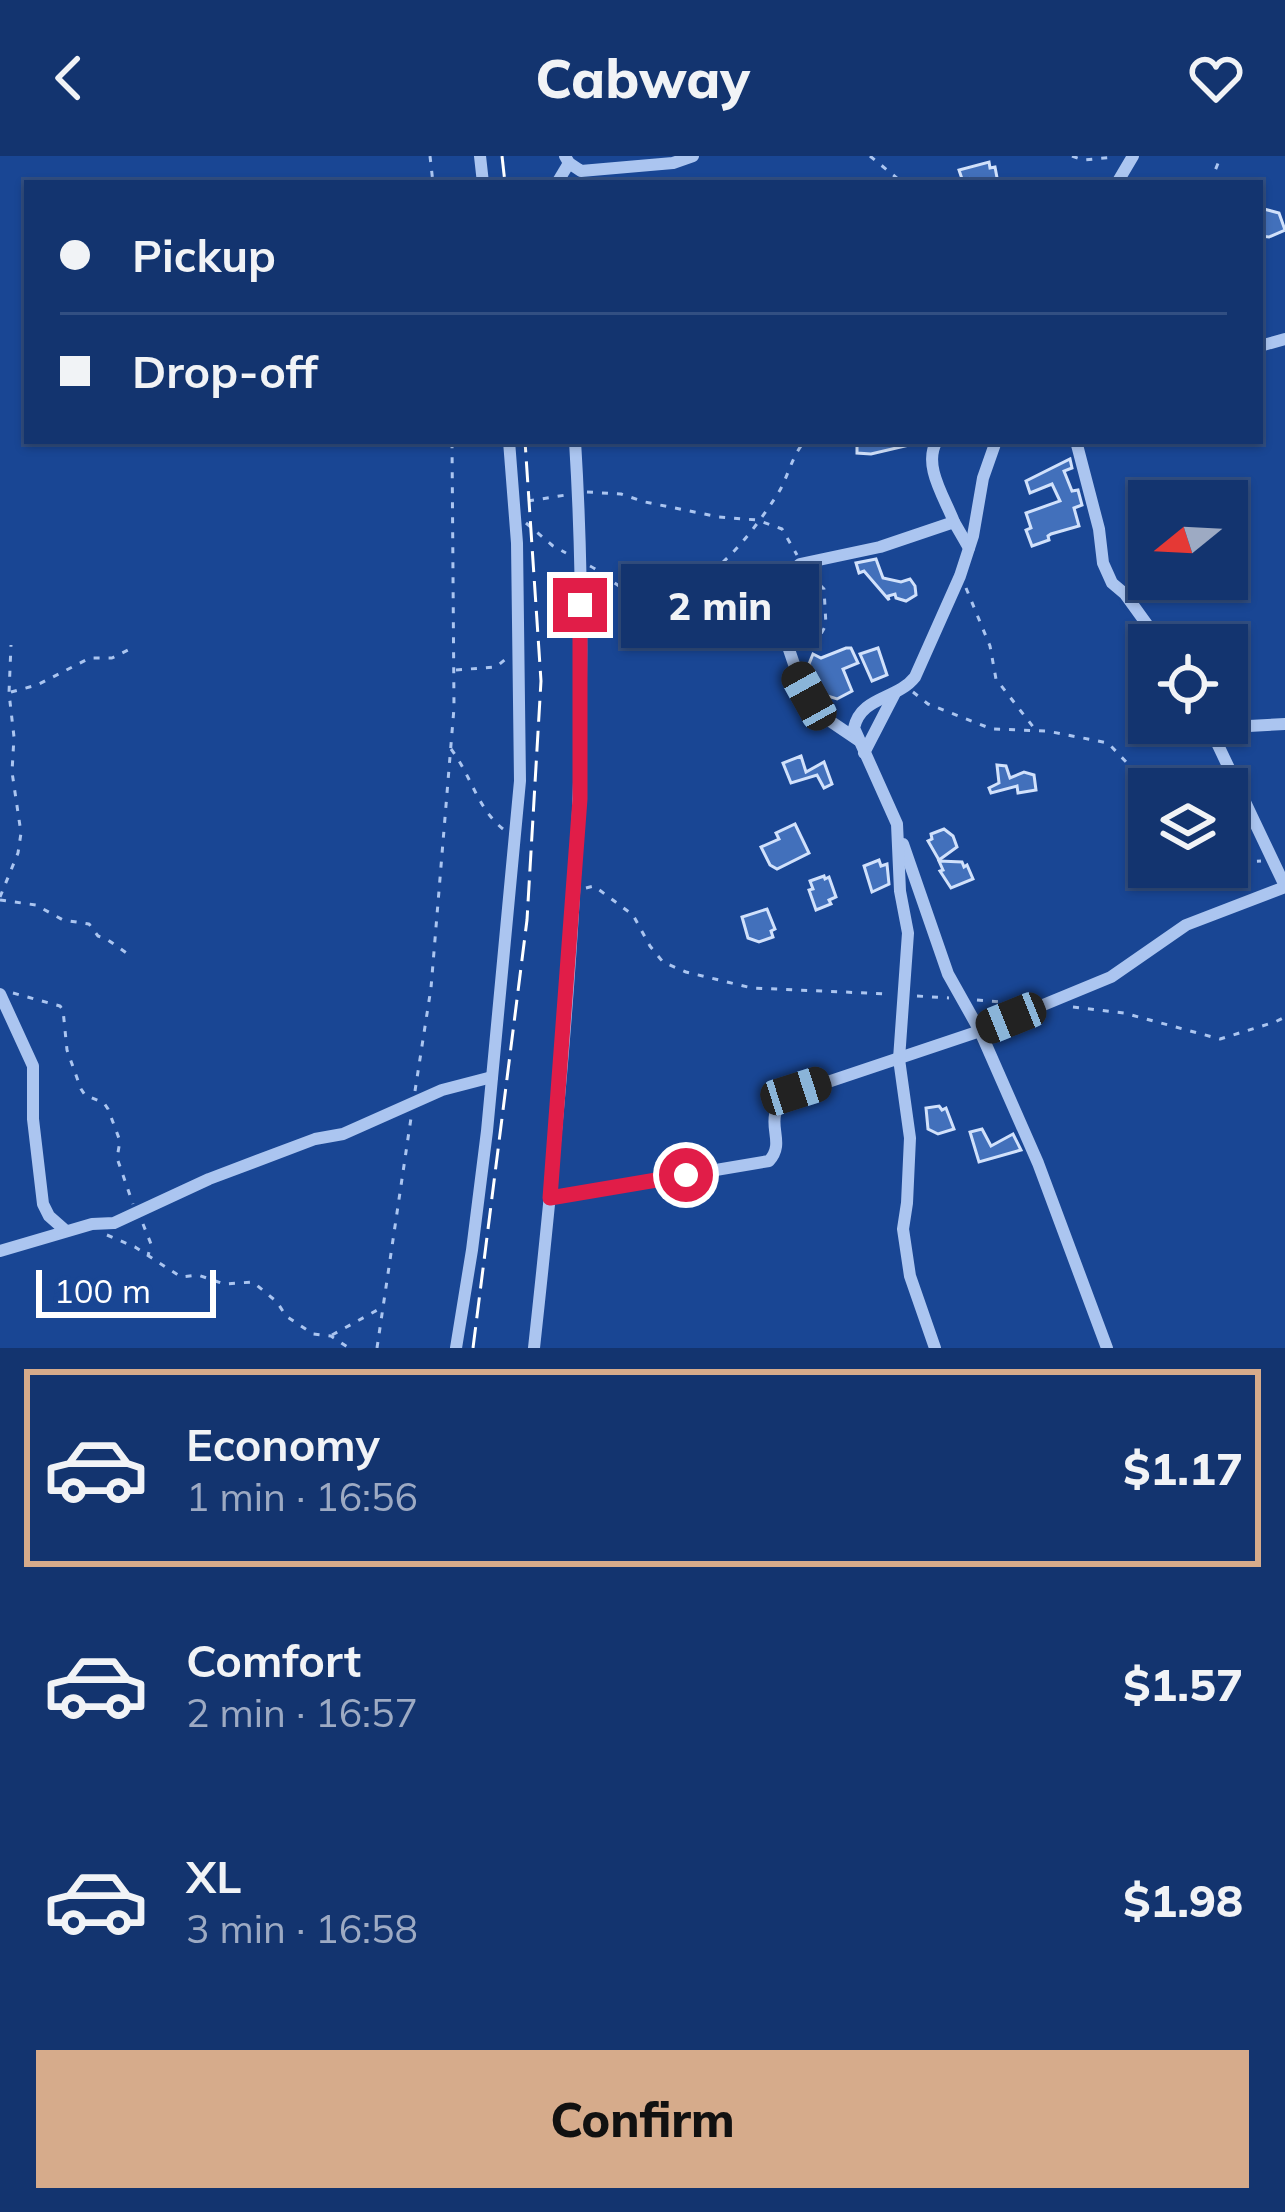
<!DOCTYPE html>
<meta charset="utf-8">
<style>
:root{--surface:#13346f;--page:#203f77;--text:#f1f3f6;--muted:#9daac3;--line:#324f82;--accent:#d6ab8b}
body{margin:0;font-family:Mulish,sans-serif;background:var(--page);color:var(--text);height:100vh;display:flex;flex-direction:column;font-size:45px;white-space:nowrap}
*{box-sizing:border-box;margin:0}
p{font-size:39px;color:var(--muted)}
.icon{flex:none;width:66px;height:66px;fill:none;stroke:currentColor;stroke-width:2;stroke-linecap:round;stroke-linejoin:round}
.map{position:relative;height:1192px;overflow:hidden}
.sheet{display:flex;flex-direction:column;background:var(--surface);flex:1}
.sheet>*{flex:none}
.hud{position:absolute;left:24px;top:24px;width:1239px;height:264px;border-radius:0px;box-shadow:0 3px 9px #0004,0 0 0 3px var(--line);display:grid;align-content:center;height:264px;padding:0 36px;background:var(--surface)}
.needle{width:78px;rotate:252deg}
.buttons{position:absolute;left:1128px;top:324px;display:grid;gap:24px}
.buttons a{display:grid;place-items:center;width:120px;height:120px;border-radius:0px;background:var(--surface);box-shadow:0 3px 9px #0004,0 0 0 3px var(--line);font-size:60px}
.scale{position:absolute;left:36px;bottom:30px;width:180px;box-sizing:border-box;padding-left:12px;border:6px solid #fff;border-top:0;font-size:33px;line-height:42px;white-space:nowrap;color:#fff;-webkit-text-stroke:9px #194694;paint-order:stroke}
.end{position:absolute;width:54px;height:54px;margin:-27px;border:15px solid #e11d48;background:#fff;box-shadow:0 0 0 6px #fff}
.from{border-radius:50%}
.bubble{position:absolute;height:84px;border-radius:0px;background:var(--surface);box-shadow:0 3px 9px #0004,0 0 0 3px var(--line);font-size:39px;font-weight:800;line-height:84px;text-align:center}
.car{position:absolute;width:36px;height:72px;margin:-36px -18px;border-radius:15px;box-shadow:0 0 9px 3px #0007;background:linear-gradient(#222 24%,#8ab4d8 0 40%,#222 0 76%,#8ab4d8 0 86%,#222 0)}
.hud b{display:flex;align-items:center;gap:42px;height:114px;font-size:45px}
.hud b+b{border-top:3px solid var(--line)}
.hud i{width:30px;height:30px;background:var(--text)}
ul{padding:21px 0 0;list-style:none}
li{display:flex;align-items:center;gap:36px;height:198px;margin:0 24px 18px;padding:0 12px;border:6px solid transparent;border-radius:0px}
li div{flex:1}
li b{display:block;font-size:45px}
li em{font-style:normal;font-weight:800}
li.active{border-color:var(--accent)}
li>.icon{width:108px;height:108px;stroke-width:1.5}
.action{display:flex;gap:24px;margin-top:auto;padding:24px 36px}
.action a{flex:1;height:138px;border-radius:0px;background:var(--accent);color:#111;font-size:48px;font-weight:800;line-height:138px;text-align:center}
header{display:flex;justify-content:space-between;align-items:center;height:156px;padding:0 36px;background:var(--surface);font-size:54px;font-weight:800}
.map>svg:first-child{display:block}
.building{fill:#4270bb;stroke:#d1e1fb;stroke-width:3}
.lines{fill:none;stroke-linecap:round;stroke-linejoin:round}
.path{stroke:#abc5f0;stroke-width:3;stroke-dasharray:6 9;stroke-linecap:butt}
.minor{stroke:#abc5f0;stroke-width:12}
.rail{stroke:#fff;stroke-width:3;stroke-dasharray:21 9;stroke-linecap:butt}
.route{stroke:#e11d48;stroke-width:15}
</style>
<header><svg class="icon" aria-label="back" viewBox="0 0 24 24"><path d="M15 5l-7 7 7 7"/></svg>Cabway<svg class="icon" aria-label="heart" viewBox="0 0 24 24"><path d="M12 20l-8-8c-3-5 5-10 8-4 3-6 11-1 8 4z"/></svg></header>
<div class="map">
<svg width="1285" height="1192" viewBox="0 0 1285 1192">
<rect width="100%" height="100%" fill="#194694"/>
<g class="building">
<path d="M989,6L990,12L995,11L998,27H970L969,23L963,26L959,14Z"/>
<path d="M1260,52L1279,57L1285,74L1269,81L1260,80Z"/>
<path d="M857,285H909V289L871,298L857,297Z"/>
<path d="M1070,303L1072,312L1064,315L1072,335L1078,334L1082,349L1074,352L1079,370L1051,378L1048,380L1049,384L1032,390L1026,374L1031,372L1026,357L1060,345L1052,328L1030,337L1026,325Z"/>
<path d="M876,403L883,422L901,426L910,423L915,430L916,439L906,445L896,442L895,438L888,440L889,444L864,415L859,417L856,407Z"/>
<path d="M846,492H851L858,507L843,513L852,535L837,543L821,538L814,527L818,526L809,508L813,498L821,502Z"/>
<path d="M878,492L887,519L872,525L860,498Z"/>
<path d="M801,600L806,616L824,606L832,628L824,632L817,619L791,627L783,607Z"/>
<path d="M997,609L1006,610L1010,622L1024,616L1034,619L1036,634L1018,637L1017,630L991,637L989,632L999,627Z"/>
<path d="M795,668L809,697L777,713L770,709L761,691L779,683L776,677Z"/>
<path d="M944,673L953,680L957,691L939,704L928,685L932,683L931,678Z"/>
<path d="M879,704L881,710L887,708L889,728L872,736L864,710Z"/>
<path d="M939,705L962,706L964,711L967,709L973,723L951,732L940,715L943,714Z"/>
<path d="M824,720L825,723L829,721L836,741L829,744L831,748L816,754L809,734L813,733L810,725Z"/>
<path d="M767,753L775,773L771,775L773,781L759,786L748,782L742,761Z"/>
<path d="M939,950L942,954L946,952L954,973L938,978L928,973L926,952Z"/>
<path d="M982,973L991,990L1013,978L1021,994L979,1006L970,976Z"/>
</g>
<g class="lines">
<g class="path">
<path d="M430,0L433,27"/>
<path d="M870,0L903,27"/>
<path d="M1072,0L1083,4L1116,1"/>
<path d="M916,27H920"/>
<path d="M1210,27L1221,0"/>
<path d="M587,336L621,338L645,346L719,361L757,364L782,373L797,399"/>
<path d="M528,345L566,339"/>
<path d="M526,367L553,390L566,397"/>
<path d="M590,410C604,417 615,430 629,435C691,458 746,386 775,342C788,324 790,302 805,285"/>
<path d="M966,432L990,490L996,523L1034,572"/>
<path d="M627,435L646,451L725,482L773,488"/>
<path d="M793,472L812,479L821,478L826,469L824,433L808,417"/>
<path d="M456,514L496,511L508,501"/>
<path d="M11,536L37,529L90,502H112L134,491"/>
<path d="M913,536L928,548L992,573L1047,575L1108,587L1132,612L1158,633"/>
<path d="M451,593C471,619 477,652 503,673"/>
<path d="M1227,707L1261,705"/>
<path d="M586,732L594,730L633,759L650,790L663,806L686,816L752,832L889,838"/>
<path d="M0,741L18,697L21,677L12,616L14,581L9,537L11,489"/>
<path d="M0,744L36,749L63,764L89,768L98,780L108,784L128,798"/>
<path d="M13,837L60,850L63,854L67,894L81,933L85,939L104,947L108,953L120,985L117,1002L133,1048"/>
<path d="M917,840L949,842"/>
<path d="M977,844L1015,847"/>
<path d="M1073,851L1124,857L1220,883L1275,866L1285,861"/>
<path d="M415,935L431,832L454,552L452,285"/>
<path d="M143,1068L151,1088L148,1100"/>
<path d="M107,1079L135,1091L181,1121L198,1119L224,1128L253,1126L277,1146L286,1160L313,1178L331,1180L349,1192"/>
<path d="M332,1179L381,1152"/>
<path d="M377,1192L411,962"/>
</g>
<g class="minor">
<path d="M480,0L483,27"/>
<path d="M565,0L569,7L581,15L673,7L693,0"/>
<path d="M557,27L569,7"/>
<path d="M1117,27L1133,0"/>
<path d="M1260,190L1285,183"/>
<path d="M937,285C922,309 945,342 954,366"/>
<path d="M1076,285L1099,373L1103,407L1112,427L1125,438L1151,474L1169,489"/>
<path d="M1207,567L1230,571L1285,568"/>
<path d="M1208,568L1285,730"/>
<path d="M858,584L827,563L809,540L797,517L780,467L776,437L780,425L800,408L880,391L954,366L969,392"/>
<path d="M864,597L895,537"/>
<path d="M903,688L948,818L980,875L1038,1007L1107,1192"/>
<path d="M0,838L33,910V963L43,1048L49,1060L66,1075"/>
<path d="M550,1042L769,1005C789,983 758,964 789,939L980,875L1111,821L1186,769L1285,731"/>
<path d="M0,1095L92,1068L114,1067L209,1023L315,983L343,978L442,934L492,921"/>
<path d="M456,1192L472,1094L487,975L520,625L517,387L509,285"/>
<path d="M534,1192C567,891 594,588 575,285"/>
<path d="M935,1192L910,1120L903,1073L907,1047L910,982L899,903L908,777L900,735L897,668L854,572C861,540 897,544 915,521L960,420L973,380L983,322L996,285"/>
</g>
<g class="rail">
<path d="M502,0L505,27"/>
<path d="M473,1192L527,764L541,525L525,285"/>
</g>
</g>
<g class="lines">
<path class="route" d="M580,449V643L550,1042L686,1019"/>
</g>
</svg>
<div class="buttons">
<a><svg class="needle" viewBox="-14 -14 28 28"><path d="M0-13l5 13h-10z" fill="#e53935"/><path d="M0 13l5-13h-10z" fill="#9daac3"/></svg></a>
<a><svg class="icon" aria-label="locate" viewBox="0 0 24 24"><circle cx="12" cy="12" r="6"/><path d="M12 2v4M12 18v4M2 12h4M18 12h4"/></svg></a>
<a><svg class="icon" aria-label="layers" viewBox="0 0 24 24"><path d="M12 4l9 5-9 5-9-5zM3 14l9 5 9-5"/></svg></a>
</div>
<div class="scale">100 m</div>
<i class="end from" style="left:686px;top:1019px"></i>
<i class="end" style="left:580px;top:449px"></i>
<div class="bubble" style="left:621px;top:408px;width:198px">2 min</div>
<i class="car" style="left:809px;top:540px;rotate:331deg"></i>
<i class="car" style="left:1011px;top:862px;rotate:248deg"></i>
<i class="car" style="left:796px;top:935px;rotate:72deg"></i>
<div class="hud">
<b><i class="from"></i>Pickup</b>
<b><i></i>Drop-off</b>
</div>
</div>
<section class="sheet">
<ul>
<li class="active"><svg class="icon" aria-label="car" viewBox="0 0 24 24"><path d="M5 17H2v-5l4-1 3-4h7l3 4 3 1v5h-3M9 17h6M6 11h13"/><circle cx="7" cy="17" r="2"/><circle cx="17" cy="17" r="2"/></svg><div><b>Economy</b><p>1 min · 16:56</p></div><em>$1.17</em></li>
<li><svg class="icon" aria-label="car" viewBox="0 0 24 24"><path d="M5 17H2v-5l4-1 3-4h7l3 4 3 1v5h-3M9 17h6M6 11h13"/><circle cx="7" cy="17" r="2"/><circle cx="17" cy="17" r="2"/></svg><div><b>Comfort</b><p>2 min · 16:57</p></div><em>$1.57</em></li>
<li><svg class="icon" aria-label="car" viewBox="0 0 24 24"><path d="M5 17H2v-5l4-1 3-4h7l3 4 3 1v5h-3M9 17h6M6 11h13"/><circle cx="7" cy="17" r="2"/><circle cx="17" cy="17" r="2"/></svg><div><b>XL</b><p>3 min · 16:58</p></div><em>$1.98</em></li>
</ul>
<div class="action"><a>Confirm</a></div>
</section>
